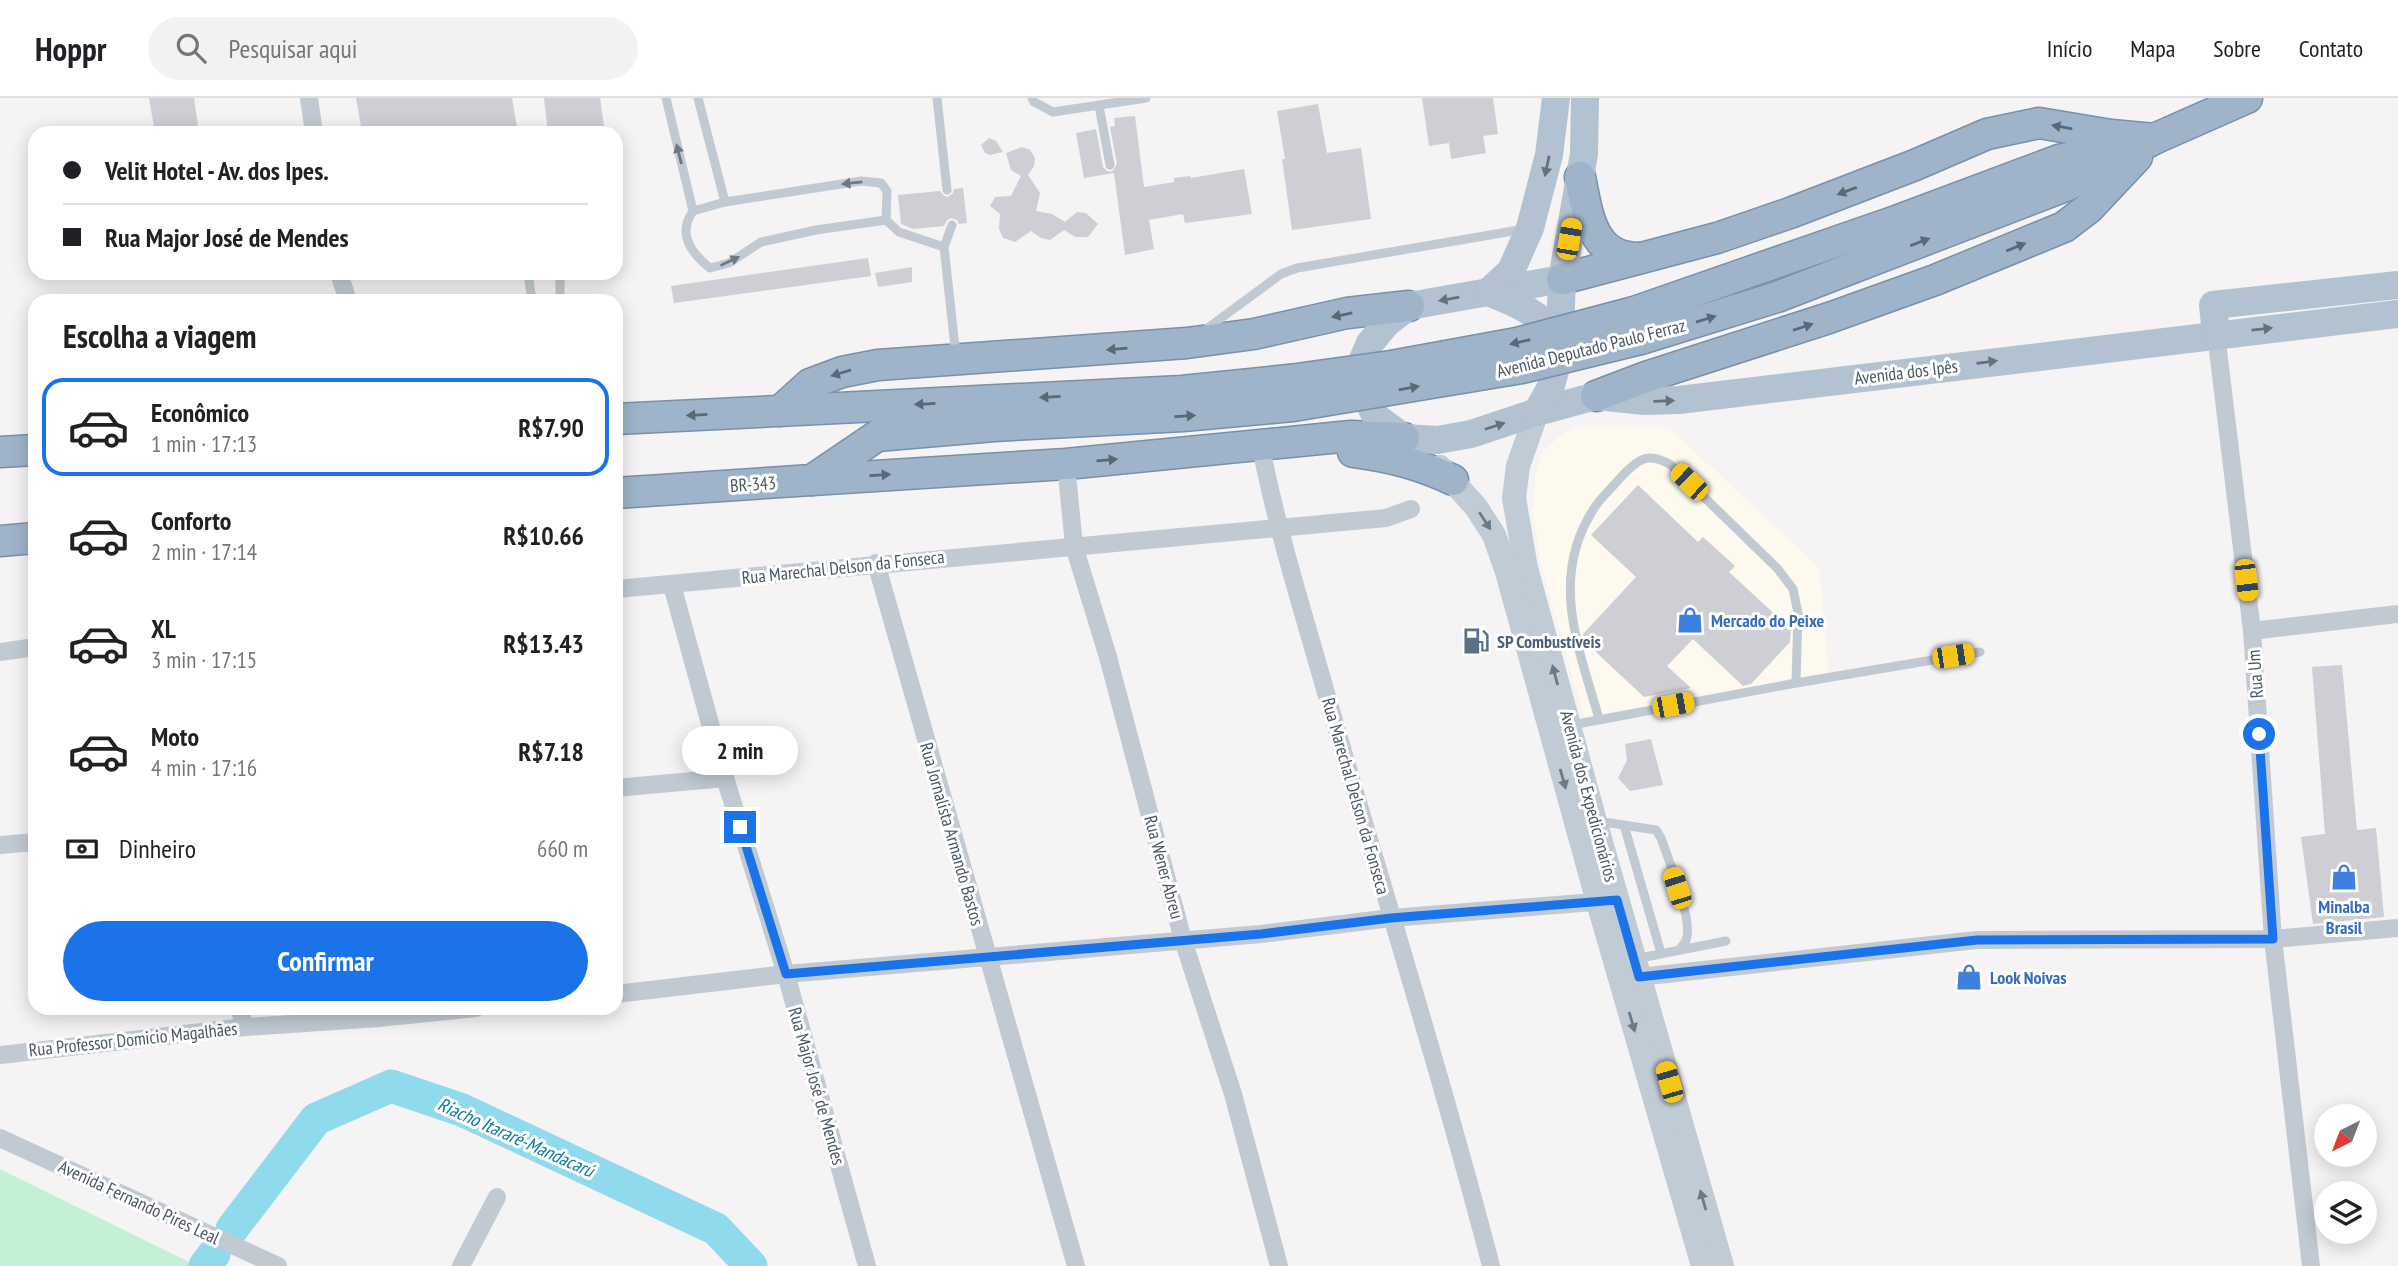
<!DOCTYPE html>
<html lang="pt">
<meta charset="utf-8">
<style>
:root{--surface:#fff;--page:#f2f2f2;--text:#202124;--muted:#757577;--line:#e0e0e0;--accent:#1a73e8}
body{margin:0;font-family:"PT Sans Narrow",sans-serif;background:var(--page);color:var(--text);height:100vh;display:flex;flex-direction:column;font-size:26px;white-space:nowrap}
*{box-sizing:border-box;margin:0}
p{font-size:23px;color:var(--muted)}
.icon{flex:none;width:38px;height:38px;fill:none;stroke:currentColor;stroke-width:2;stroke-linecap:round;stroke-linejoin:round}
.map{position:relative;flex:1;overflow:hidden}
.side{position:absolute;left:28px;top:196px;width:595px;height:721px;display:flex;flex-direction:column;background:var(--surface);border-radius:21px;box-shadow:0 4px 18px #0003}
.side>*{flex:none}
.top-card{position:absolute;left:28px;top:28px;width:595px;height:154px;border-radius:21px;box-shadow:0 4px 18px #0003;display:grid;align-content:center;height:154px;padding:0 35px;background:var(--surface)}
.needle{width:46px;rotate:222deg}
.buttons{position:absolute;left:2314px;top:1006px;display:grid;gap:14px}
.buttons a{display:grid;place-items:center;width:63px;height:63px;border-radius:50%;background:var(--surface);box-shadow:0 4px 18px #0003;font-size:35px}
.end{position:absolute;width:32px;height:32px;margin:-16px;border:9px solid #1a73e8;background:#fff;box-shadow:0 0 0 4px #fff}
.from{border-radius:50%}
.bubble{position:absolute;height:49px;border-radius:24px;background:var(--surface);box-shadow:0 4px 18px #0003;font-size:23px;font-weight:700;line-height:49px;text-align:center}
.car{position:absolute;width:21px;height:42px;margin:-21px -10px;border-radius:9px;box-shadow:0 0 5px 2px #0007;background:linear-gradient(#f5c518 24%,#345 0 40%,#f5c518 0 76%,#345 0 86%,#f5c518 0)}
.top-card b{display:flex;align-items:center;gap:24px;height:66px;font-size:26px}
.top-card b+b{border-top:2px solid var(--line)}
.top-card i{width:18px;height:18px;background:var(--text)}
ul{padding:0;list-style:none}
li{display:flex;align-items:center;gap:21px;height:98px;margin:0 14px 10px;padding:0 21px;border:4px solid transparent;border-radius:21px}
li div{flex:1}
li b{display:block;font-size:26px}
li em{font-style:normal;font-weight:700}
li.selected{border-color:var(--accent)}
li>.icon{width:63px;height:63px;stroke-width:1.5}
h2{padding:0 35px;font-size:32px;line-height:84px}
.pay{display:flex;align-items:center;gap:18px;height:77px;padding:0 35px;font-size:26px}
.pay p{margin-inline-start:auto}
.button{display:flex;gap:14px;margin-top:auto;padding:14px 35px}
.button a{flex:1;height:80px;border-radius:42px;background:var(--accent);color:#fff;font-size:28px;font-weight:700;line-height:80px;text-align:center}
header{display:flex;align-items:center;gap:42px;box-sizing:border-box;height:98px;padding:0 35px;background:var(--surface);border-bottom:2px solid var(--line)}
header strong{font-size:33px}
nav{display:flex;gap:38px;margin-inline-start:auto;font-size:24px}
.search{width:490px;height:63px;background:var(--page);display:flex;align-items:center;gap:18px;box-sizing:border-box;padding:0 24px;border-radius:38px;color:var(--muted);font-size:26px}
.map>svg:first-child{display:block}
.commercial{fill:#fdf9ef}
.green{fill:#c3f1d5}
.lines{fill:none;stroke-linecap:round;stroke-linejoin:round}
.river{stroke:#90daee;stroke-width:33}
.building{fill:#cdcfd5}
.trunk-casing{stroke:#7690ad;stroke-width:33}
.service{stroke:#c1cad2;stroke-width:9}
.minor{stroke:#c1cad2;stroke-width:18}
.secondary{stroke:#c1cbd6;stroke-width:24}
.primary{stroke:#b3c2d1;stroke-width:28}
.trunk{stroke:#9fb4c9;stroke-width:30}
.trunk-bridge-casing{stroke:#7690ad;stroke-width:33;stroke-linecap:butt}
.trunk-bridge{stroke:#9fb4c9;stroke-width:30}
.oneway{fill:#5b6976}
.oneway2{fill:#6e7983}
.oneway3{fill:#64717d}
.oneway4{fill:#6e7984}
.route{stroke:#1a73e8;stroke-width:9}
.labels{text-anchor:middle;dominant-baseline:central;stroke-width:6;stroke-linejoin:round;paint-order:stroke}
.street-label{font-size:18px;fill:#4a5661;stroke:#fff}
.shop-label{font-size:18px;font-weight:bold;fill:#366cbe;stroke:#fff;text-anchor:start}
.service-label{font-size:18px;font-weight:bold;fill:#4e5e75;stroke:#fff;text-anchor:start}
.water-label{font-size:19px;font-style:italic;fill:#0c7c9b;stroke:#fff}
</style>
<header>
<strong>Hoppr</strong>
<div class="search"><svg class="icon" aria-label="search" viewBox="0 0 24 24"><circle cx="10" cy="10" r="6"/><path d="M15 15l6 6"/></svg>Pesquisar aqui</div>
<nav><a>Início</a><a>Mapa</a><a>Sobre</a><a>Contato</a></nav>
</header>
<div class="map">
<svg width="2398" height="1168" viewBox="0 0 2398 1168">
<rect width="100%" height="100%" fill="#f5f3f3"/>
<path class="commercial" d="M1576,329H1668L1819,469L1829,575L1584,619L1541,467L1532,412L1536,374L1541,356L1559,339Z"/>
<path class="green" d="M0,1071L197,1168H0Z"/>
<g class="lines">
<g class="river">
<path d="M232,1131L316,1021L391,988L462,1012L716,1131L751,1168"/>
<path d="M205,1168L214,1156"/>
</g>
</g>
<g class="building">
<path d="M149,0H194L199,35H155Z"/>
<path d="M356,0H512L518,35H362Z"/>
<path d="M544,0H600L605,35H548Z"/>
<path d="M1422,0H1493L1498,36L1483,38L1486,55L1451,61L1449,45L1429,48Z"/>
<path d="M1318,6L1327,55L1361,50L1371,121L1292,132L1282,61H1285L1277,13Z"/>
<path d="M1135,18L1144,89L1174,84V80L1190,78L1191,80L1244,71L1252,116L1185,125L1183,116L1149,122L1154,151L1125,157L1114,75L1084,80L1076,35L1096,31L1103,69L1107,73L1112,74L1117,66L1110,29L1115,28L1114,20Z"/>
<path d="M989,40L996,43L1003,54L990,57L985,55L981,47Z"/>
<path d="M1022,49L1030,52L1035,60L1034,68L1028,77L1040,95L1036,113L1052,116L1065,124L1077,114L1086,115L1098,126L1088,139H1075L1064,132L1050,142L1041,140L1031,133L1015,144L1003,140L999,131L1000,116L990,108L995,99L1011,98L1021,78L1011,72L1006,55Z"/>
<path d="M963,90L967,125L959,126L957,122L951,120L947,122L944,128L913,131L901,126L898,97L940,93L944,98L948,99L953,95L954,91Z"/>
<path d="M868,160L871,178L674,205L671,188Z"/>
<path d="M912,169V184L878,189L875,175Z"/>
<path d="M1638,387L1698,444L1703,439L1735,468L1729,474L1791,531L1790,544L1751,586L1743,588L1693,541L1667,568L1691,590L1644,599L1584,543L1583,536L1636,479L1591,437Z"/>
<path d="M2342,567L2357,732L2376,730L2384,819L2313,826L2301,739L2325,736L2312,569Z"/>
<path d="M1651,641L1663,687L1630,693L1618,680L1627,662L1625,646Z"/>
</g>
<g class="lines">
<g class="trunk-casing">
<g id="trunk">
<path d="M1580,79C1588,118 1592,161 1641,160"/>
<path d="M1562,181L1717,140L1790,115L1915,67L1987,36L2039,25L2111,37L2154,41"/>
<path d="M1634,214L1896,123L2059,62L2119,49"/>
<path d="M1641,241L1777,199L2068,87L2154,41L2247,0"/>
<path d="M1596,298L1646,279L1829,220L1935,182L2064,129L2089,110L2137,59"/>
<path d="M780,313L810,286L842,274L878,267L1187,245L1254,236L1347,215L1409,208"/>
<path d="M616,321L1182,293L1289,282"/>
<path d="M0,354L35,352"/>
<path d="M1353,354C1390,359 1419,366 1453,382"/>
<path d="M812,382L1066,366L1351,338L1404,340"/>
<path d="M616,395L812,382L877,338L994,328L1183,318L1293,308"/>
<path d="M0,443L35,440"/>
</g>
</g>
<g class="service">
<path d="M666,0L693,113"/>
<path d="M698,0L725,104"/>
<path d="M937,0L947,92"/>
<path d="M1032,0L1034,4L1053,14L1146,0"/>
<path d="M1099,8L1110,67"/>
<path d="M886,122L816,132L761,144L729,165L710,170C691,155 677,136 693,113L725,104L861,83L881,85L887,93L886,122L899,134L944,149"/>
<path d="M952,127L944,149L956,258"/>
<path d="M528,175L531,196L535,203"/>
<path d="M560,175V203"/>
<path d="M1205,232L1281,176L1297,170L1525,131"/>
<path d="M1599,621C1579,550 1549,481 1593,412C1600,400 1612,390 1621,379C1638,361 1648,353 1671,367L1777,470L1793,491L1798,515L1796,585"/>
<path d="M1572,627L1796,585L1980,554"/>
<path d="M1597,723L1656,732L1661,740C1668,761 1694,824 1686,842C1685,845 1681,849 1680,851"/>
<path d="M1624,727L1661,855"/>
<path d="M1635,861L1726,843"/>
</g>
<g class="minor">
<path d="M309,0L314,35"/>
<path d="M339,175L348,203"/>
<path d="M2216,236L2252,533L2273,841L2311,1168"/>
<path d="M1261,349C1278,437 1306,523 1330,609C1384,795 1442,980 1491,1168"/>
<path d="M1066,366L1074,448L1108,559L1183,842L1233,996L1279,1168"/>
<path d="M876,465L1076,1168"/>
<path d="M672,487L725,680L786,876L867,1168"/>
<path d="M616,491L1386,420L1411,411"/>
<path d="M2252,533L2398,516"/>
<path d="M0,554L35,549"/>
<path d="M616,690L725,680"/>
<path d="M0,747L35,744"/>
<path d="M1630,880L1977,842L2273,841L2398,830"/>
<path d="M616,896L786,876L1261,836L1391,820L1607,803"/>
<path d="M239,910L245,929"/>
<path d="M0,957L245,929L379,920L476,910"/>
<path d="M0,1040L278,1168"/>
<path d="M461,1168L497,1099"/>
</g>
<g class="secondary">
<path d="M1537,314L1518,368L1514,400L1526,470L1595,723L1722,1168"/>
<path d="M1440,369L1476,409L1494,437L1507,474L1598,804L1703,1168"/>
</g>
<g class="primary">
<path d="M1562,181L1409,208L1387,225L1370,245L1360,268L1362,290L1376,319L1404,340L1438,342L1471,336L1537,314L1596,298L1645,303L1679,302L2398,216"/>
<path d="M1488,194L1511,173L1530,130L1549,57L1556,0"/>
<path d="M1488,194C1516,205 1540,215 1558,240"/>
<path d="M2216,236L2213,207L2398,187"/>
<path d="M1537,314L1550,291L1559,258L1562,181L1584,56L1585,0"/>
</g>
<use href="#trunk" class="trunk"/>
<g class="trunk-bridge-casing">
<g id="trunk-bridge">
<path d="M1289,282L1391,268L1517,245L1634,214"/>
<path d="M1293,308L1522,270L1641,241"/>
</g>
</g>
<use href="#trunk-bridge" class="trunk-bridge"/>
</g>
<defs><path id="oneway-solid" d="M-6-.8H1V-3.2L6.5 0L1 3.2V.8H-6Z" transform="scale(1.75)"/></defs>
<g class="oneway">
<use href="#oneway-solid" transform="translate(2062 29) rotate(-170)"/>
<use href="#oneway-solid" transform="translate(1847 93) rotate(159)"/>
<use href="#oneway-solid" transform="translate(1920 144) rotate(-21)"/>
<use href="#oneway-solid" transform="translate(2016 149) rotate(-22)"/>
<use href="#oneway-solid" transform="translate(1342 217) rotate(169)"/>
<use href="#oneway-solid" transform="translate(1706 221) rotate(-17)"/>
<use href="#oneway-solid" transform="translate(1803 229) rotate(-18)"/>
<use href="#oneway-solid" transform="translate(1520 244) rotate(167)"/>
<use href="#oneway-solid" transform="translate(1117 251) rotate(175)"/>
<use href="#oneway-solid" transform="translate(841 275) rotate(163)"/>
<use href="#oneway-solid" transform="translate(1409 290) rotate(-10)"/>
<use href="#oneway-solid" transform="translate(1050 299) rotate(177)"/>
<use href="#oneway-solid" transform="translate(925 306) rotate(177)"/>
<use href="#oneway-solid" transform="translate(697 317) rotate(177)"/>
<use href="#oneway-solid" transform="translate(1185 318) rotate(-4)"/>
<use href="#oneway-solid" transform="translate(1107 362) rotate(-5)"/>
<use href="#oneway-solid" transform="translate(880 377) rotate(-4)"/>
</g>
<g class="oneway2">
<use href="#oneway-solid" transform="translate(679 56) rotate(-104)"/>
<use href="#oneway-solid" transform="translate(852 85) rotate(174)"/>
<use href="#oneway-solid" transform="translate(730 163) rotate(-25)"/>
</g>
<g class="oneway3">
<use href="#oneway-solid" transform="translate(1547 68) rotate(102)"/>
<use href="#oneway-solid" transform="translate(1449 201) rotate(170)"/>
<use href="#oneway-solid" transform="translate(2262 231) rotate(-6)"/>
<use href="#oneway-solid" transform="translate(1987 264) rotate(-7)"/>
<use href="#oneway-solid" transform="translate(1664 303) rotate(-2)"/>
<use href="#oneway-solid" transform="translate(1495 328) rotate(-18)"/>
</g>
<g class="oneway4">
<use href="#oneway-solid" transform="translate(1485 423) rotate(57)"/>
<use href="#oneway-solid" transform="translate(1555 577) rotate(-105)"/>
<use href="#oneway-solid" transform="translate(1563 681) rotate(74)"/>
<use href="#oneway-solid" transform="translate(1632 924) rotate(74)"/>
<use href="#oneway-solid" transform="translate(1703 1102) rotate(-106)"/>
</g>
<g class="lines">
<path class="route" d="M740,729L786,876L1261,836L1391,820L1617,802L1639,879L1977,842L2273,841L2259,636"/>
</g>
<defs>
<g id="shop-bare" transform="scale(2.1)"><path d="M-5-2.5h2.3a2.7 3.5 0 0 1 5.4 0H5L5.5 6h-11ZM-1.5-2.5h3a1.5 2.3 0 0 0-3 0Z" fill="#3f7fe0" stroke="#fff" stroke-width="2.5" paint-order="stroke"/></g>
<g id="fuel-bare" transform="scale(2.1)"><path d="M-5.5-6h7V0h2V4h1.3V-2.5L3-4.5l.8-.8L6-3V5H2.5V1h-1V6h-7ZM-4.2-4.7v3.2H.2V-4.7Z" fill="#5c6f8a" stroke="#fff" stroke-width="2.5" paint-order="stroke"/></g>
</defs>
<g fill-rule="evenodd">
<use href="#shop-bare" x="1690" y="522"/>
<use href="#fuel-bare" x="1476" y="543"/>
<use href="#shop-bare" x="2344" y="779"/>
<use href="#shop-bare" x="1969" y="879"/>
</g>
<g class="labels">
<g class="street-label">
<text transform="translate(1591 250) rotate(-14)">Avenida Deputado Paulo Ferraz</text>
<text transform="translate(1906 274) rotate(-7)">Avenida dos Ipês</text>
<text transform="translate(753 386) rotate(-4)">BR-343</text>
<text transform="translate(843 469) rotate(-6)">Rua Marechal Delson da Fonseca</text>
<text transform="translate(2255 576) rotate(-94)">Rua Um</text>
<text transform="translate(1356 698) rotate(74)">Rua Marechal Delson da Fonseca</text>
<text transform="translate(1589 698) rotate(75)">Avenida dos Expedicionários</text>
<text transform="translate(952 736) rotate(74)">Rua Jornalista Armando Bastos</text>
<text transform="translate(1164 769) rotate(75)">Rua Wener Abreu</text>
<text transform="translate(133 941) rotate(-6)">Rua Professor Domicio Magalhães</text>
<text transform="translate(817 988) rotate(74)">Rua Major José de Mendes</text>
<text transform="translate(139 1104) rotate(25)">Avenida Fernando Pires Leal</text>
</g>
<g class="shop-label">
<text x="1711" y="522">Mercado do Peixe</text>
<text x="2344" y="808" text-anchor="middle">Minalba<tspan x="2344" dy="21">Brasil</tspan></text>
<text x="1990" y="879">Look Noivas</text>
</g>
<g class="service-label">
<text x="1497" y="543">SP Combustíveis</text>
</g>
<g class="water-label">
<text transform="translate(516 1039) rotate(24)">Riacho Itararé-Mandacarú</text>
</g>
</g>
</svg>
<div class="buttons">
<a><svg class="needle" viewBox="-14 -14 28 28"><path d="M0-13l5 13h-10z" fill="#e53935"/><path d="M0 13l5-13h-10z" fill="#757577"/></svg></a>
<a><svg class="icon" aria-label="layers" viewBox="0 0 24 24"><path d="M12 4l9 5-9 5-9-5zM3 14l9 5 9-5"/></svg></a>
</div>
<i class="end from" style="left:2259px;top:636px"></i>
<i class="end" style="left:740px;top:729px"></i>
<div class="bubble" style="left:682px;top:628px;width:116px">2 min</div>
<i class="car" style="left:1569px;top:141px;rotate:10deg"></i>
<i class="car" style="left:1689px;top:384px;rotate:314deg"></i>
<i class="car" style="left:2246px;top:482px;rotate:173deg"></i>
<i class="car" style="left:1953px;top:558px;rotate:81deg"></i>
<i class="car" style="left:1673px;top:607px;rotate:79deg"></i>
<i class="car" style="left:1677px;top:790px;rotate:342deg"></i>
<i class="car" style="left:1669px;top:984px;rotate:344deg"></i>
<div class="top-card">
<b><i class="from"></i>Velit Hotel - Av. dos Ipes.</b>
<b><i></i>Rua Major José de Mendes</b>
</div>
<section class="side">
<h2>Escolha a viagem</h2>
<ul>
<li class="selected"><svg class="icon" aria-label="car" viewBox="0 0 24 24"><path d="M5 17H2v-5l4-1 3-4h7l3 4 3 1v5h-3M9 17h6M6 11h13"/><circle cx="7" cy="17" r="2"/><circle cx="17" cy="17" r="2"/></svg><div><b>Econômico</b><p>1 min · 17:13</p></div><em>R$7.90</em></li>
<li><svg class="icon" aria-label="car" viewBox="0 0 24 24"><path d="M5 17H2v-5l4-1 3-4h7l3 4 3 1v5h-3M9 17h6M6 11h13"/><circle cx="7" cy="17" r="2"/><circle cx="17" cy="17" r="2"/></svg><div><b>Conforto</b><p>2 min · 17:14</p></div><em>R$10.66</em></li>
<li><svg class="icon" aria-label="car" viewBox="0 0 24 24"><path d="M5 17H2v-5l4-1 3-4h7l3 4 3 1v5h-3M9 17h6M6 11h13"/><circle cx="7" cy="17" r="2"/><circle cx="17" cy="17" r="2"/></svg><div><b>XL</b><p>3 min · 17:15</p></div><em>R$13.43</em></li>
<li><svg class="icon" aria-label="car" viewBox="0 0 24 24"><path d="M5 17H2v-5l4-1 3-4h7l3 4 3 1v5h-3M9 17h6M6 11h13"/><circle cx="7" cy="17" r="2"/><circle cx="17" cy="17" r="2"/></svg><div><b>Moto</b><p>4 min · 17:16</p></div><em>R$7.18</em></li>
</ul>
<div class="pay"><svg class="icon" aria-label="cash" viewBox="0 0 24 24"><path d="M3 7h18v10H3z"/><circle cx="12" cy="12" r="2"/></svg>Dinheiro<p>660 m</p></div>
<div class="button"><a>Confirmar</a></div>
</section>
</div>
